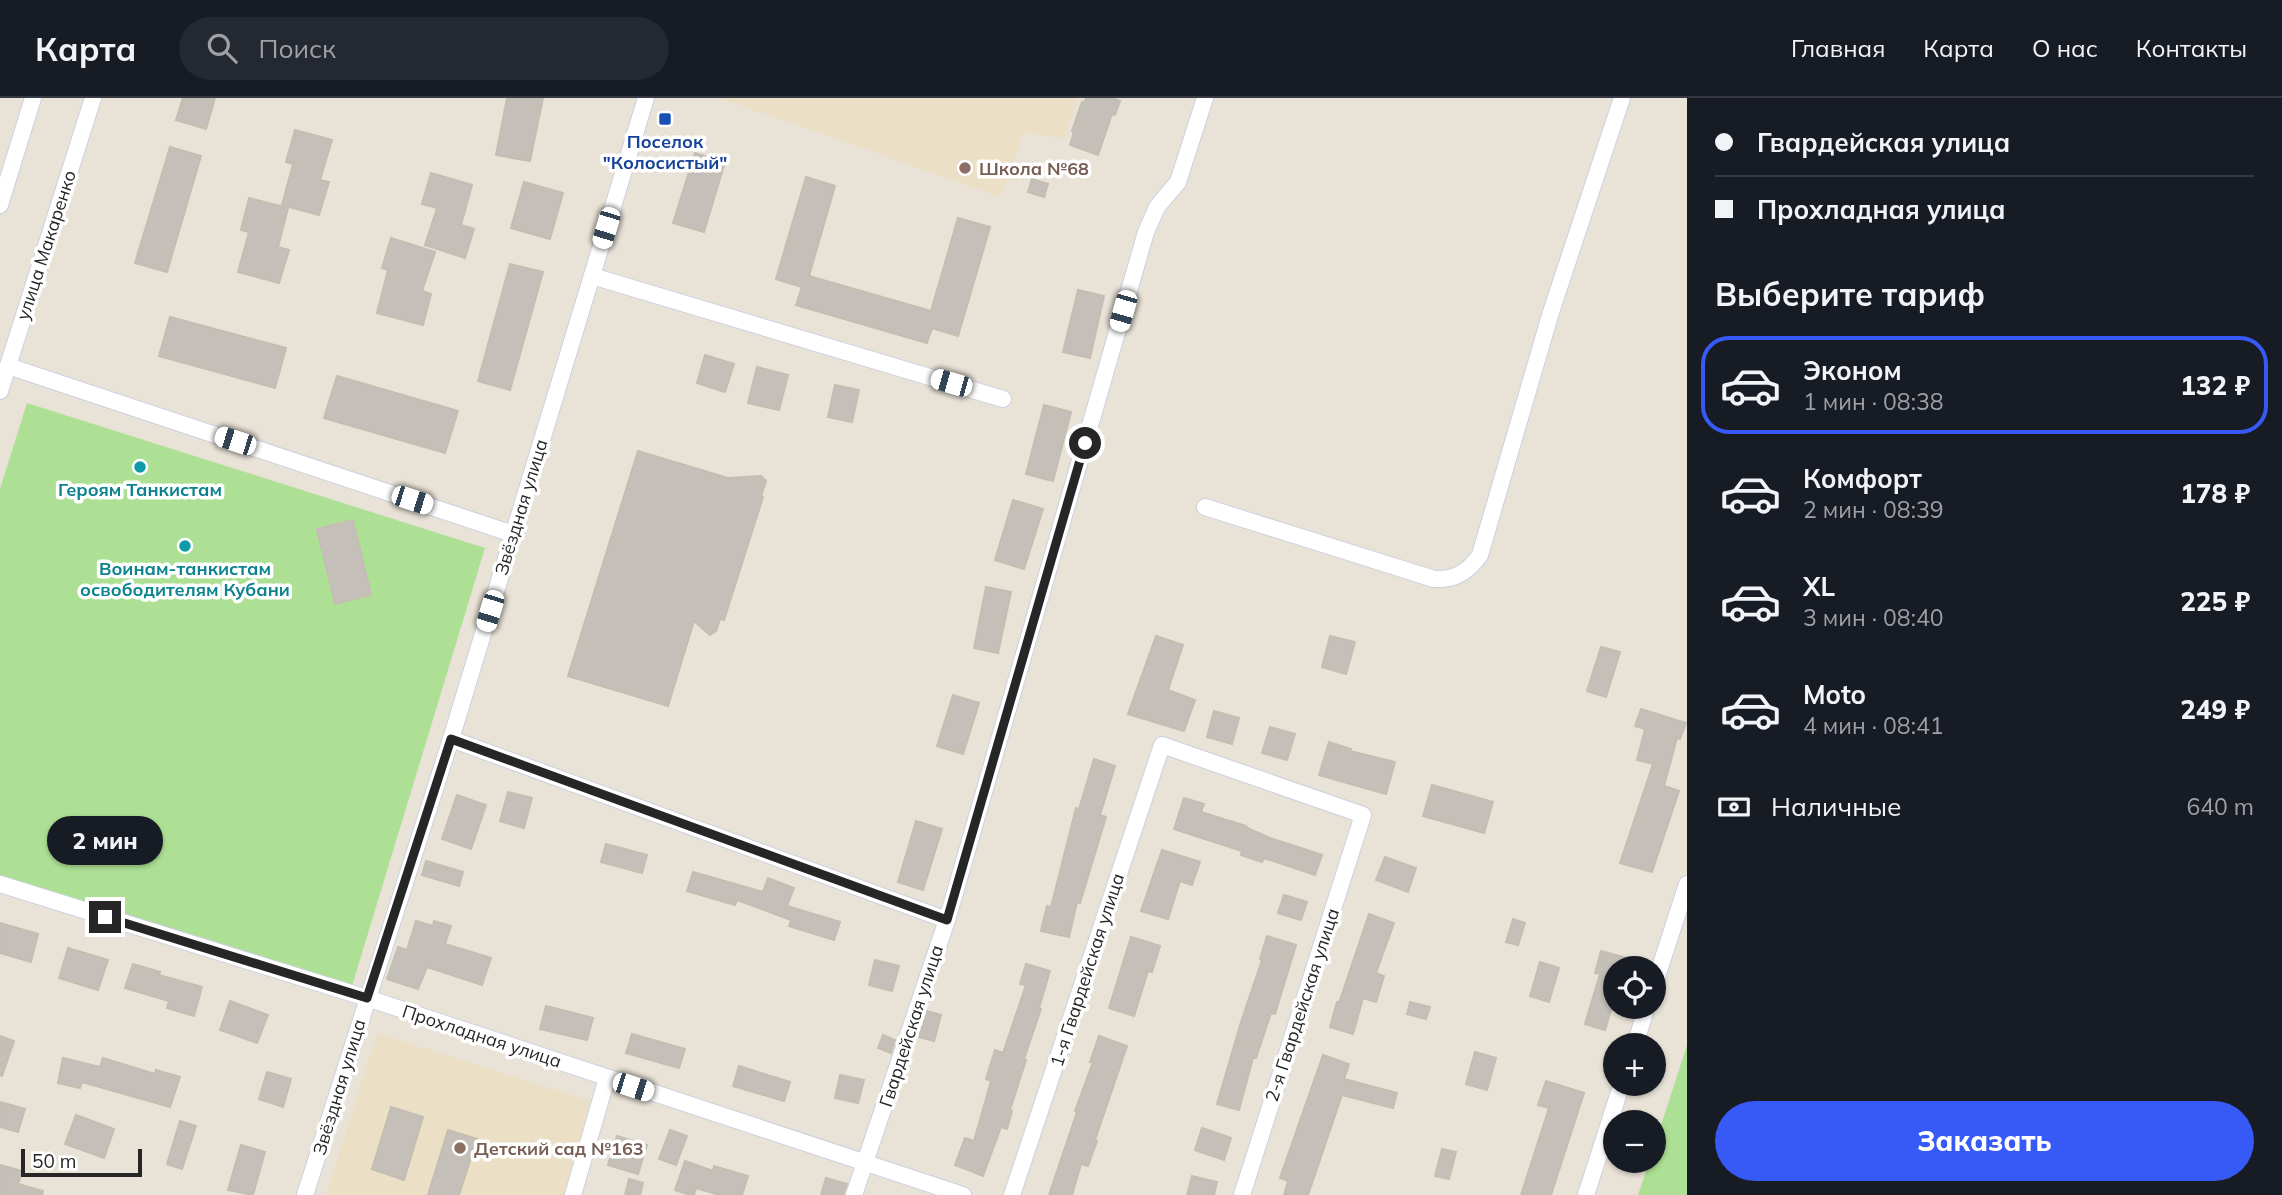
<!DOCTYPE html>
<html lang="ru">
<meta charset="utf-8">
<style>
:root{--surface:#171b24;--page:#242831;--text:#f1f3f6;--muted:#9ea1a6;--line:#363941;--accent:#375af6}
body{margin:0;font-family:Mulish,sans-serif;background:var(--page);color:var(--text);height:100vh;display:flex;flex-direction:column;font-size:26px;white-space:nowrap}
*{box-sizing:border-box;margin:0}
p{font-size:23px;color:var(--muted)}
.icon{flex:none;width:38px;height:38px;fill:none;stroke:currentColor;stroke-width:2;stroke-linecap:round;stroke-linejoin:round}
.map{position:relative;flex:1;overflow:hidden}
.sheet{display:flex;flex-direction:column;background:var(--surface);width:595px}
.sheet>*{flex:none}
.top-card{display:grid;align-content:center;height:154px;padding:0 28px;background:var(--surface)}
.buttons{position:absolute;left:1603px;top:858px;display:grid;gap:14px}
.buttons a{display:grid;place-items:center;width:63px;height:63px;border-radius:50%;background:var(--surface);box-shadow:0 2px 5px #0004;font-size:35px}
.scale{position:absolute;left:21px;bottom:18px;width:121px;box-sizing:border-box;padding-left:7px;border:4px solid #262626;border-top:0;font-size:19px;line-height:24px;white-space:nowrap;color:#262626;-webkit-text-stroke:5px #fff;paint-order:stroke}
.end{position:absolute;width:32px;height:32px;margin:-16px;border:9px solid #262626;background:#fff;box-shadow:0 0 0 4px #fff}
.from{border-radius:50%}
.bubble{position:absolute;height:49px;border-radius:24px;background:var(--surface);box-shadow:0 2px 5px #0004;font-size:23px;font-weight:800;line-height:49px;text-align:center}
.car{position:absolute;width:21px;height:42px;margin:-21px -10px;border-radius:9px;box-shadow:0 0 5px 2px #0007;background:linear-gradient(#fff 24%,#345 0 40%,#fff 0 76%,#345 0 86%,#fff 0)}
.top-card b{display:flex;align-items:center;gap:24px;height:66px;font-size:26px}
.top-card b+b{border-top:2px solid var(--line)}
.top-card i{width:18px;height:18px;background:var(--text)}
ul{padding:0;list-style:none}
li{display:flex;align-items:center;gap:21px;height:98px;margin:0 14px 10px;padding:0 14px;border:4px solid transparent;border-radius:28px}
li div{flex:1}
li b{display:block;font-size:26px}
li em{font-style:normal;font-weight:800}
li.active{border-color:var(--accent)}
li>.icon{width:63px;height:63px;stroke-width:1.5}
h2{padding:0 28px;font-size:32px;line-height:84px}
.pay{display:flex;align-items:center;gap:18px;height:77px;padding:0 28px;font-size:26px}
.pay p{margin-inline-start:auto}
.primary-button{display:flex;gap:14px;margin-top:auto;padding:14px 28px}
.primary-button a{flex:1;height:80px;border-radius:42px;background:var(--accent);color:#fff;font-size:28px;font-weight:800;line-height:80px;text-align:center}
header{display:flex;align-items:center;gap:42px;box-sizing:border-box;height:98px;padding:0 35px;background:var(--surface);border-bottom:2px solid var(--line)}
header strong{font-size:33px}
nav{display:flex;gap:38px;margin-inline-start:auto;font-size:24px}
.search{width:490px;height:63px;background:var(--page);display:flex;align-items:center;gap:18px;box-sizing:border-box;padding:0 24px;border-radius:38px;color:var(--muted);font-size:26px}
main{display:flex;flex:1;min-height:0}
.map>svg:first-child{display:block}
.education{fill:#ebe0c6}
.green{fill:#ade094}
.building{fill:#c4bfb8;stroke:#c4beb2;stroke-width:2}
.lines{fill:none;stroke-linecap:round;stroke-linejoin:round}
.minor-casing{stroke:#cdd0e0;stroke-width:18}
.minor{stroke:#fff;stroke-width:16}
.route{stroke:#262626;stroke-width:9}
.transit-dot{fill:#1a4fb4;stroke:#fff;stroke-width:2.5}
.education-dot{fill:#8d6e63;stroke:#fff;stroke-width:2.5}
.culture-dot{fill:#0f9aa8;stroke:#fff;stroke-width:2.5}
.labels{text-anchor:middle;dominant-baseline:central;stroke-width:7;stroke-linejoin:round;paint-order:stroke}
.transit-label{font-size:18px;font-weight:bold;fill:#164399;stroke:#fff}
.education-label{font-size:18px;font-weight:bold;fill:#785e54;stroke:#fff;text-anchor:start}
.street-label{font-size:18px;fill:#262626;stroke:#fff}
.culture-label{font-size:18px;font-weight:bold;fill:#0d838f;stroke:#fff}
</style>
<header>
<strong>Карта</strong>
<div class="search"><svg class="icon" aria-label="search" viewBox="0 0 24 24"><circle cx="10" cy="10" r="6"/><path d="M15 15l6 6"/></svg>Поиск</div>
<nav><a>Главная</a><a>Карта</a><a>О нас</a><a>Контакты</a></nav>
</header>
<main>
<div class="map">
<svg width="1687" height="1097" viewBox="0 0 1687 1097">
<rect width="100%" height="100%" fill="#e9e2d7"/>
<g class="education">
<path d="M720,0H1077L1064,41L1024,34L1000,99Z"/>
<path d="M377,935L591,1003L566,1097H326Z"/>
</g>
<g class="green">
<path d="M27,305L485,450L352,888L0,777V391Z"/>
<path d="M1687,947V1097H1638L1650,1062H1654V1049Z"/>
</g>
<g class="building">
<path d="M183,0H215L206,31L176,22Z"/>
<path d="M507,0H543L530,63L496,57Z"/>
<path d="M1086,0H1113L1120,3L1115,17L1112,16L1098,57L1070,47L1074,34L1072,33L1082,4L1084,5Z"/>
<path d="M295,32L332,42L320,82L329,84L319,117L282,107L293,66L286,64Z"/>
<path d="M170,49L201,58L167,174L135,165Z"/>
<path d="M695,55L725,64L704,134L673,125Z"/>
<path d="M431,75L472,87L461,127L474,131L465,160L425,147L437,110L422,106Z"/>
<path d="M806,79L835,88L809,178L931,213L958,120L990,129L958,238L932,230L927,245L796,207L802,189L776,181Z"/>
<path d="M1032,81L1048,86L1044,99L1028,94Z"/>
<path d="M524,84L563,95L550,141L511,130Z"/>
<path d="M249,100L288,110L278,149L289,152L279,185L238,174L249,134L241,132Z"/>
<path d="M391,140L435,154L422,193L431,196L423,227L377,215L388,172L382,170Z"/>
<path d="M510,166L543,174L510,292L478,283Z"/>
<path d="M1078,192L1104,198L1090,260L1063,254Z"/>
<path d="M170,219L286,250L275,290L159,258Z"/>
<path d="M705,257L734,266L725,294L697,285Z"/>
<path d="M757,269L788,277L779,312L748,305Z"/>
<path d="M337,278L458,313L445,355L324,320Z"/>
<path d="M835,287L859,292L852,324L828,319Z"/>
<path d="M1044,307L1071,314L1053,383L1026,376Z"/>
<path d="M638,353L728,380L761,378L766,383L761,398L763,399L724,522L720,521L716,533L710,537L694,523L668,608L568,578Z"/>
<path d="M1013,402L1043,411L1024,471L995,462Z"/>
<path d="M353,422L371,497L335,506L317,431Z"/>
<path d="M986,489L1011,494L998,555L974,550Z"/>
<path d="M1156,538L1183,547L1168,592L1195,602L1184,633L1128,616Z"/>
<path d="M1330,538L1355,544L1346,576L1322,569Z"/>
<path d="M1601,549L1620,554L1606,599L1587,593Z"/>
<path d="M953,597L979,605L963,656L937,648Z"/>
<path d="M1641,611L1686,625L1680,641L1677,640L1664,688L1679,693L1652,774L1620,765L1653,666L1637,662L1645,631L1635,628Z"/>
<path d="M1214,613L1239,620L1232,646L1207,639Z"/>
<path d="M1270,629L1295,636L1287,662L1262,655Z"/>
<path d="M1329,644L1351,651L1350,653L1395,664L1386,696L1319,677Z"/>
<path d="M1094,661L1115,668L1100,717L1106,719L1080,805L1077,804L1069,839L1041,833L1047,808L1051,809L1076,710L1079,711Z"/>
<path d="M1432,687L1493,704L1484,735L1423,718Z"/>
<path d="M508,694L532,700L524,730L500,723Z"/>
<path d="M457,697L486,707L471,751L442,741Z"/>
<path d="M1184,700L1204,706L1201,714L1246,728L1245,729L1270,740L1322,757L1315,777L1264,760L1262,764L1241,757L1242,753L1174,731Z"/>
<path d="M916,723L942,731L923,792L898,784Z"/>
<path d="M606,746L647,757L642,775L601,764Z"/>
<path d="M1162,752L1200,764L1192,787L1180,783L1168,821L1141,813Z"/>
<path d="M1385,759L1416,770L1408,794L1376,782Z"/>
<path d="M426,763L463,774L459,788L422,777Z"/>
<path d="M693,774L763,794L768,780L794,790L787,808L840,824L834,842L789,828L791,822L737,802L735,807L687,793Z"/>
<path d="M1284,797L1307,804L1301,822L1278,815Z"/>
<path d="M1369,816L1394,825L1376,875L1384,878L1376,904L1363,900L1353,936L1330,929L1337,904L1339,905Z"/>
<path d="M1513,821L1525,825L1518,847L1506,844Z"/>
<path d="M416,823L433,828L434,823L451,828L445,846L491,860L482,887L427,869L418,891L387,881L398,849L407,852Z"/>
<path d="M0,825L38,836L31,864L0,855Z"/>
<path d="M1267,838L1296,847L1275,916L1271,915L1256,960H1253L1239,1012L1217,1006L1241,924L1262,862L1260,861Z"/>
<path d="M1131,839L1160,848L1152,874L1148,873L1134,918L1109,910Z"/>
<path d="M68,850L108,862L98,892L59,880Z"/>
<path d="M1601,853L1649,866L1648,870H1615V899L1605,932L1585,926L1600,876L1595,875Z"/>
<path d="M875,862L899,868L892,893L869,887Z"/>
<path d="M1540,864L1559,870L1549,904L1530,898Z"/>
<path d="M133,866L160,874L159,877L202,889L194,918L167,910L169,903L125,890Z"/>
<path d="M1026,866L1050,873L1039,910L1041,911L1024,961L1026,962L1010,1012L1012,1013L1007,1031L1001,1029L983,1078L955,1067L965,1040L974,1043L991,983L986,981L995,952L1003,955L1026,887L1020,886Z"/>
<path d="M230,903L268,917L257,945L220,932Z"/>
<path d="M1410,904L1430,909L1426,921L1407,916Z"/>
<path d="M546,908L593,920L587,942L540,931Z"/>
<path d="M927,913L941,917L934,943L919,939Z"/>
<path d="M632,936L685,951L679,970L626,955Z"/>
<path d="M883,937L895,942L891,955L878,950Z"/>
<path d="M0,938L14,943L2,978L0,977Z"/>
<path d="M1099,938L1127,948L1095,1042L1097,1043L1088,1068L1081,1066L1072,1097H1049L1077,1014L1075,1013L1093,964H1090Z"/>
<path d="M1475,954L1496,960L1487,992L1466,986Z"/>
<path d="M1323,957L1349,966L1344,981L1397,995L1393,1010L1342,997L1308,1097H1284L1288,1083L1280,1080Z"/>
<path d="M63,960L100,969L103,960L155,976L156,972L180,979L170,1009L82,984L80,990L58,985Z"/>
<path d="M739,968L790,984L784,1003L733,988Z"/>
<path d="M267,974L291,981L283,1009L259,1001Z"/>
<path d="M840,977L864,982L858,1005L835,1000Z"/>
<path d="M1546,983L1584,995L1551,1097H1521L1549,1010L1538,1007Z"/>
<path d="M0,1004L25,1011L18,1034L0,1029Z"/>
<path d="M391,1009L423,1019L404,1082L372,1071Z"/>
<path d="M76,1017L114,1031L104,1060L65,1046Z"/>
<path d="M180,1023L196,1028L182,1071L167,1066Z"/>
<path d="M1202,1030L1231,1040L1224,1062L1195,1052Z"/>
<path d="M448,1032L477,1041L459,1097H428Z"/>
<path d="M670,1032L687,1038L676,1067L659,1061Z"/>
<path d="M617,1038L647,1047L638,1076L608,1067Z"/>
<path d="M241,1047L265,1054L253,1097L228,1092Z"/>
<path d="M1442,1051L1456,1054L1449,1081L1435,1078Z"/>
<path d="M685,1063L713,1073L714,1068L748,1078L742,1097H720L696,1090L694,1097H690L675,1092Z"/>
<path d="M0,1067L22,1073L18,1086L43,1093L42,1097H0Z"/>
<path d="M1192,1078L1217,1084L1214,1097H1187Z"/>
<path d="M826,1080L847,1086L843,1097H821Z"/>
<path d="M629,1081L643,1085L640,1097H625Z"/>
</g>
<g class="lines">
<g class="minor-casing">
<g id="minor">
<path d="M0,107L33,0"/>
<path d="M592,178L1003,301"/>
<path d="M8,268L513,436"/>
<path d="M0,293L93,0"/>
<path d="M1205,409L1434,481C1455,482 1468,474 1480,457L1551,214L1622,0"/>
<path d="M451,641L947,822"/>
<path d="M0,786L367,900L963,1097"/>
<path d="M1654,888L1687,786"/>
<path d="M1635,947L1647,908"/>
<path d="M305,1097L451,641L646,0"/>
<path d="M573,1097L607,980"/>
<path d="M854,1097L947,822L1146,134L1157,109L1178,84L1205,0"/>
<path d="M1012,1097L1162,647L1363,717L1242,1097"/>
<path d="M1586,1097L1622,985"/>
</g>
</g>
<use href="#minor" class="minor"/>
</g>
<g class="lines">
<path class="route" d="M105,819L367,900L451,641L947,822L1085,345"/>
</g>
<rect class="transit-dot" x="658" y="14" width="14" height="14" rx="3.5"/>
<g class="education-dot">
<circle cx="965" cy="70" r="7"/>
<circle cx="460" cy="1050" r="7"/>
</g>
<g class="culture-dot">
<circle cx="140" cy="369" r="7"/>
<circle cx="185" cy="448" r="7"/>
</g>
<g class="labels">
<g class="transit-label">
<text x="665" y="43">Поселок<tspan x="665" dy="21">"Колосистый"</tspan></text>
</g>
<g class="education-label">
<text x="979" y="70">Школа №68</text>
<text x="474" y="1050">Детский cад №163</text>
</g>
<g class="street-label">
<text transform="translate(46 147) rotate(-72)">улица Макаренко</text>
<text transform="translate(521 409) rotate(-73)">Звёздная улица</text>
<text transform="translate(1087 872) rotate(-72)">1-я Гвардейская улица</text>
<text transform="translate(1302 907) rotate(-72)">2-я Гвардейская улица</text>
<text transform="translate(911 928) rotate(-72)">Гвардейская улица</text>
<text transform="translate(482 938) rotate(18)">Прохладная улица</text>
<text transform="translate(339 989) rotate(-73)">Звёздная улица</text>
</g>
<g class="culture-label">
<text x="140" y="391">Героям Танкистам</text>
<text x="185" y="470">Воинам-танкистам<tspan x="185" dy="21">освободителям Кубани</tspan></text>
</g>
</g>
</svg>
<div class="buttons">
<a><svg class="icon" aria-label="locate" viewBox="0 0 24 24"><circle cx="12" cy="12" r="6"/><path d="M12 2v4M12 18v4M2 12h4M18 12h4"/></svg></a>
<a>+</a>
<a>−</a>
</div>
<div class="scale">50 m</div>
<i class="end from" style="left:1085px;top:345px"></i>
<i class="end" style="left:105px;top:819px"></i>
<div class="bubble" style="left:47px;top:718px;width:116px">2 мин</div>
<i class="car" style="left:606px;top:130px;rotate:197deg"></i>
<i class="car" style="left:1123px;top:213px;rotate:196deg"></i>
<i class="car" style="left:951px;top:285px;rotate:286deg"></i>
<i class="car" style="left:235px;top:343px;rotate:288deg"></i>
<i class="car" style="left:412px;top:402px;rotate:108deg"></i>
<i class="car" style="left:490px;top:513px;rotate:197deg"></i>
<i class="car" style="left:633px;top:989px;rotate:108deg"></i>
</div>
<section class="sheet">
<div class="top-card">
<b><i class="from"></i>Гвардейская улица</b>
<b><i></i>Прохладная улица</b>
</div>
<h2>Выберите тариф</h2>
<ul>
<li class="active"><svg class="icon" aria-label="car" viewBox="0 0 24 24"><path d="M5 17H2v-5l4-1 3-4h7l3 4 3 1v5h-3M9 17h6M6 11h13"/><circle cx="7" cy="17" r="2"/><circle cx="17" cy="17" r="2"/></svg><div><b>Эконом</b><p>1 мин · 08:38</p></div><em>132 ₽</em></li>
<li><svg class="icon" aria-label="car" viewBox="0 0 24 24"><path d="M5 17H2v-5l4-1 3-4h7l3 4 3 1v5h-3M9 17h6M6 11h13"/><circle cx="7" cy="17" r="2"/><circle cx="17" cy="17" r="2"/></svg><div><b>Комфорт</b><p>2 мин · 08:39</p></div><em>178 ₽</em></li>
<li><svg class="icon" aria-label="car" viewBox="0 0 24 24"><path d="M5 17H2v-5l4-1 3-4h7l3 4 3 1v5h-3M9 17h6M6 11h13"/><circle cx="7" cy="17" r="2"/><circle cx="17" cy="17" r="2"/></svg><div><b>XL</b><p>3 мин · 08:40</p></div><em>225 ₽</em></li>
<li><svg class="icon" aria-label="car" viewBox="0 0 24 24"><path d="M5 17H2v-5l4-1 3-4h7l3 4 3 1v5h-3M9 17h6M6 11h13"/><circle cx="7" cy="17" r="2"/><circle cx="17" cy="17" r="2"/></svg><div><b>Moto</b><p>4 мин · 08:41</p></div><em>249 ₽</em></li>
</ul>
<div class="pay"><svg class="icon" aria-label="cash" viewBox="0 0 24 24"><path d="M3 7h18v10H3z"/><circle cx="12" cy="12" r="2"/></svg>Наличные<p>640 m</p></div>
<div class="primary-button"><a>Заказать</a></div>
</section>
</main>
